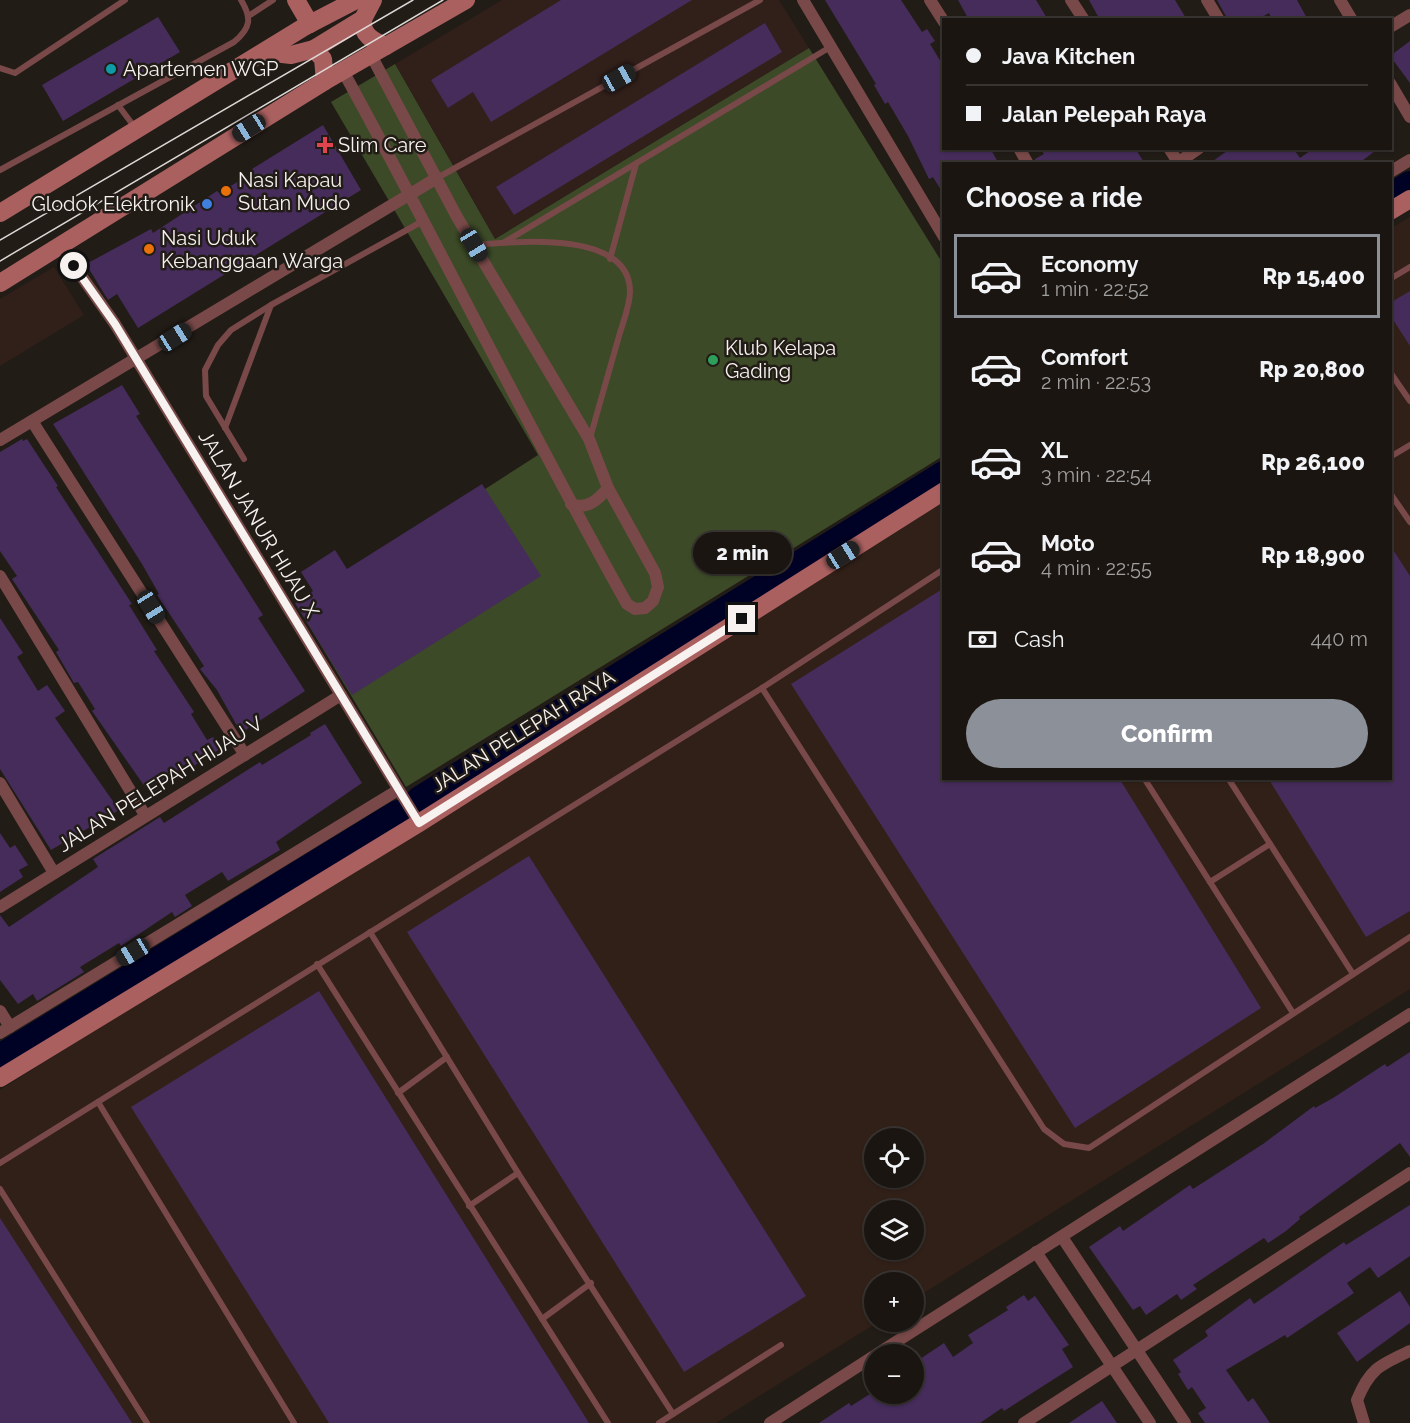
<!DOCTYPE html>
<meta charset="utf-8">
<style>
:root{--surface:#1a1511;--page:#231e1a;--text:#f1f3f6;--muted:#9f9f9f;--line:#383431;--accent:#8c9099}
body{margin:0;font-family:Raleway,sans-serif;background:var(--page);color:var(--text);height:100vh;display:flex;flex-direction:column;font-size:22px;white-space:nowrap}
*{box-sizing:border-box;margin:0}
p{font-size:20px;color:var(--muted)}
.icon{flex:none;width:33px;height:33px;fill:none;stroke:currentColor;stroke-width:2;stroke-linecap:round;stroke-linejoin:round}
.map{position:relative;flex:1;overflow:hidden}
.drawer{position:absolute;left:942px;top:162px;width:450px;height:618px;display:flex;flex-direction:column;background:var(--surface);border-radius:0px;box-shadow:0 2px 4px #0004,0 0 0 2px var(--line)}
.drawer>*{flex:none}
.hud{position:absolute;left:942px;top:18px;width:450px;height:132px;border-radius:0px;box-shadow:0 2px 4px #0004,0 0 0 2px var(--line);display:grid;align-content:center;height:132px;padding:0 24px;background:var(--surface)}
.tools{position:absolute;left:864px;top:1128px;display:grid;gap:12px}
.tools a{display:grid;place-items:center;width:60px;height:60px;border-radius:50%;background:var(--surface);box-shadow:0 2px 4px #0004,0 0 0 2px var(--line);font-size:30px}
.end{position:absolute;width:27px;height:27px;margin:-14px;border:8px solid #f7f2ef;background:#111;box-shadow:0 0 0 3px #111}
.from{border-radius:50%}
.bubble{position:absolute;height:42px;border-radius:21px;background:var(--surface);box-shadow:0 2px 4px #0004,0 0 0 2px var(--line);font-size:20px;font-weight:800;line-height:42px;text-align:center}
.car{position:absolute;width:18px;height:36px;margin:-18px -9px;border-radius:8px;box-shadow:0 0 4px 2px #0007;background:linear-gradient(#222 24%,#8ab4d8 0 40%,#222 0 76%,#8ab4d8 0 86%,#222 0)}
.hud b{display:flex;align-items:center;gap:21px;height:57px;font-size:22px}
.hud b+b{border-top:2px solid var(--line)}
.hud i{width:15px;height:15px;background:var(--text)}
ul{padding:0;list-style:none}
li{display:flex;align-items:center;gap:18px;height:84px;margin:0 12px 9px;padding:0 12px;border:3px solid transparent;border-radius:0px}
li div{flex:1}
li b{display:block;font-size:22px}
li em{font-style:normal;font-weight:800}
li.selected{border-color:var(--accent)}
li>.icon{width:54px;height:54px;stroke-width:1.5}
h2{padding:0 24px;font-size:27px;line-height:72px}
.pay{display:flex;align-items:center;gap:15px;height:66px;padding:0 24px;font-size:22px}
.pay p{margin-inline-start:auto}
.cta{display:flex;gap:12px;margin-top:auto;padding:12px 24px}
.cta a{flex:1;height:69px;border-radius:36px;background:var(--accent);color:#fff;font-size:24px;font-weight:800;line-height:69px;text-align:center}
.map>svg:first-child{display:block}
.commercial{fill:#311f1a}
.industrial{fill:#312018;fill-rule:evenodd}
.green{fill:#3c4a27}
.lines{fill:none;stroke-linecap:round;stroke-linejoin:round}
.river{stroke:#000225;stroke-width:28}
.building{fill:#452c5a}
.lane{stroke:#784948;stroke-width:6}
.street{stroke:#784948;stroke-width:12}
.secondary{stroke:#ab6060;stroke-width:18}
.tram{stroke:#ddd8d5;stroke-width:1.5}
.route{stroke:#f7f2ef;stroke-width:8}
.culture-dot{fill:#0f9aa8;stroke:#221c17;stroke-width:2}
.health-dot{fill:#e0444e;stroke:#221c17;stroke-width:2}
.food-dot{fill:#e8710a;stroke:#221c17;stroke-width:2}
.shop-dot{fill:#3f7fe0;stroke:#221c17;stroke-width:2}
.leisure-dot{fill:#2e9e5b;stroke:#221c17;stroke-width:2}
.labels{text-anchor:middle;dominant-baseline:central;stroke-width:5;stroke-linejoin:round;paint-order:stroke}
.poi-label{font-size:20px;fill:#f7f2ef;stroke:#221c17;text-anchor:start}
.street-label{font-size:20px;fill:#f7f2ef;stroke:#221c17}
</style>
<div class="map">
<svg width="1410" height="1423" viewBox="0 0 1410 1423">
<rect width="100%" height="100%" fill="#221c17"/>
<g class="commercial">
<path d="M502,0H779L809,48L495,239L395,64Z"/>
<path d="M54,267L84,315L0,366V299Z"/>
</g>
<path class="industrial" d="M1410,217V989L914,1299V1282H874V1322H878L716,1423H0V1090L719,637L943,500L944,778H1390V229ZM874,1138H914V1178H874ZM874,1210H914V1250H874Z"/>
<path class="green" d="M809,48L943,264V456L406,787L299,609L538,455L331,102L395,64L495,239Z"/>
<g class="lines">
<g class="river">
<path d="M1390,198L1410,185"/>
<path d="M420,800L944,475"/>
<path d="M0,1058L398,814"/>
</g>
</g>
<g class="building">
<path d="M561,0H692L491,122L473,92L448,108L431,80Z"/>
<path d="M825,0H901L922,32L927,29L935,41L930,44L944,67V148H990L999,164H944V195L933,177L929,179L908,136L888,102L885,104L874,85L876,84Z"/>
<path d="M958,0H1036L1048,20H969Z"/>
<path d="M1089,0H1175L1187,20H1100Z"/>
<path d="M1217,0H1297L1308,20H1272L1269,13L1257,20H1228Z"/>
<path d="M158,17L180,52L63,121L42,85Z"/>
<path d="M765,23L782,52L514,215L496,187Z"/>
<path d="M1410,41V83L1390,56Z"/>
<path d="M323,125L361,190L138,328L117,294L108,300L86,264L151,229L153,233L217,191L219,193L254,172L252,169Z"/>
<path d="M1040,148H1135L1145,164H1036L1035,159L1044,154Z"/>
<path d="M1231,148H1293L1300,158L1314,148H1379L1358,164H1209Z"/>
<path d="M1410,291V346L1390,315V303Z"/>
<path d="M122,385L140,414L136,416L244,585L263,615L258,618L305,691L241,733L217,690L200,669L204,666L157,595L159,594L142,564L53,424Z"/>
<path d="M22,439L23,441L27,439L44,465L58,486L56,487L132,604L129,605L157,650L154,651L194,712L191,714L207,740L213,737L220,749L150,794L92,711L95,709L78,682L74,683L56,652L59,650L12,579L17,576L0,551V452Z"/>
<path d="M482,484L541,576L352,695L295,603L313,591L301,572L335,550L347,569Z"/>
<path d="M1390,545L1410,576V911L1366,937L1268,778H1390Z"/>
<path d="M944,588V778H1119L1261,1008L1075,1128L791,684Z"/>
<path d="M0,618L23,653L17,657L38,691L47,685L65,711L55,718L119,810L51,850L0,769Z"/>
<path d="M325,724L362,783L276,842L280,850L228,881L222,872L185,895L192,906L175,917L172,912L121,946L119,943L80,967L84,972L37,1001L33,994L18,1004L0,980V915L9,927L98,867L93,859L160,817L164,823L260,762L262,765L311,735L310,733Z"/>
<path d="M0,833L10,848L15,845L28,865L19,870L23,877L0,892Z"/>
<path d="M529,856L806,1296L684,1372L407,932Z"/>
<path d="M319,991L589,1423H329L131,1107Z"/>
<path d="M1410,1052V1157L1400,1143L1299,1217L1300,1219L1286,1231L1268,1243L1264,1238L1193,1285L1197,1289L1181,1300L1177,1294L1146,1315L1140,1306L1133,1310L1089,1247L1120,1226L1123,1231L1190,1185L1193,1189L1263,1144L1314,1106L1315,1108L1333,1098L1385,1064L1387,1067Z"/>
<path d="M1410,1205V1256L1378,1278L1370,1267L1347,1283L1354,1293L1287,1338L1285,1335L1226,1370L1248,1402L1253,1398L1270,1423H1205L1198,1413L1206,1408L1192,1387L1188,1390L1178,1374L1181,1372L1173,1360L1208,1336L1205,1331L1250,1298L1254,1304L1344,1242L1346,1245Z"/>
<path d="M0,1218L132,1423H0Z"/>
<path d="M1400,1291L1410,1307V1323L1357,1362L1337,1333Z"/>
<path d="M1024,1295L1028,1301L1035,1296L1069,1345L1062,1349L1073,1367L1004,1411L1002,1408L980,1423H819L849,1403L851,1406L870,1394H914V1363L944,1343L953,1357L973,1343L968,1335L1008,1310L1006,1307Z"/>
<path d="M1102,1401L1117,1423H1069Z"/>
</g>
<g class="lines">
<g class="lane">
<path d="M250,15L273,0"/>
<path d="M0,68L15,73L125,0"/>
<path d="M118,105L136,129"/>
<path d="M0,170L234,42C251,28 252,18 241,0"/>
<path d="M437,178L760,0"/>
<path d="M503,243L832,46"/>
<path d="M474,245C514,242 629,229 630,291C630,306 623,322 619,336C609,370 600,404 590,438"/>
<path d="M610,259L636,164"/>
<path d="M1390,279L1410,267"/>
<path d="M1390,372L1410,401"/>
<path d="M225,428L271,305"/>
<path d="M1390,457L1410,445"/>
<path d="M244,459L206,396L205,370L218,345L231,330L271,305L423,221"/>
<path d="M1390,493L1410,522"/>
<path d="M762,688L1044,1129L1064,1144L1089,1148L1410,937"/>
<path d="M1144,778L1293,1013"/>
<path d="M1228,778L1353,974"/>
<path d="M1210,882L1270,844"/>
<path d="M370,932L518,1173L673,1414"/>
<path d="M317,964L608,1423"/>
<path d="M398,1093L447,1057"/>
<path d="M98,1102L294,1423"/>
<path d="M0,1163L762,688L944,569"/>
<path d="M0,1189L147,1423"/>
<path d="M469,1206L518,1173"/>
<path d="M542,1319L591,1283"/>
<path d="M659,1423L781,1345"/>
</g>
<g class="street">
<path d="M803,0L944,237"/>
<path d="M930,0L944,22"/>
<path d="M1071,0L1084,20"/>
<path d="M1207,0L1219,20"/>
<path d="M1340,0L1352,20"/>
<path d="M1390,27L1410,15"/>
<path d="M343,71C440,247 528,428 627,604L635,609L645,608L653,601L658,587L655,573L608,488L589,439L457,217L371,55"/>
<path d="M1390,83L1410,117"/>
<path d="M1019,148L1028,164"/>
<path d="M1169,148L1178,162"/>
<path d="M1176,164L1199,148"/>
<path d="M1390,172L1410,160"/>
<path d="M61,247L115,324L419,823"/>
<path d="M32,421L245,755"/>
<path d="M0,440L437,178"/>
<path d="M571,504C587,510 598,500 608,488"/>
<path d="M0,576L145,815"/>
<path d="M0,783L54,873"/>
<path d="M0,907L341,695"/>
<path d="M0,1011L10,1027"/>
<path d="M0,1033L398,790"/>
<path d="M1062,1237L1185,1423"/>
<path d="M1036,1252L1150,1423"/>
<path d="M877,1354L1410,1014"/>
<path d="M770,1423L874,1356"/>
<path d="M1024,1423L1410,1173"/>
<path d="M1364,1423L1357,1400C1370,1368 1380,1365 1410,1351"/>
</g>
<g class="secondary">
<path d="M296,0L310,24"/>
<path d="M363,19C361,35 373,41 386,46"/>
<path d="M314,49L323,59L325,81"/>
<path d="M265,52L291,55L314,49L363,19L373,0"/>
<path d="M1390,211L1410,199"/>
<path d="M0,213L304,27L356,0"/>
<path d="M0,283L325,81L466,0"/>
<path d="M0,1078L419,823L944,491"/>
</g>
<g class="tram">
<path d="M0,240L413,0"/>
<path d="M0,261L443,0"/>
</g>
</g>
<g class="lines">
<path class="route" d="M74,266L115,324L419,823L742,619"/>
</g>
<circle class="culture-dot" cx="111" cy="69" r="6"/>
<path class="health-dot" d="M322 136h6v6h6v6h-6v6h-6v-6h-6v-6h6z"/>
<g class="food-dot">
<circle cx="226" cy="191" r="6"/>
<circle cx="149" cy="249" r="6"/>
</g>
<circle class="shop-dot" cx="207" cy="204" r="6"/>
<circle class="leisure-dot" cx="713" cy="360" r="6"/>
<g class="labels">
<g class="poi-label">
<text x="123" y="69">Apartemen WGP</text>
<text x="338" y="145">Slim Care</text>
<text x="238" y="180">Nasi Kapau<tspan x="238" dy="23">Sutan Mudo</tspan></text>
<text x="195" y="204" text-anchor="end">Glodok Elektronik</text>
<text x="161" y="238">Nasi Uduk<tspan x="161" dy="23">Kebanggaan Warga</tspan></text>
<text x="725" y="348">Klub Kelapa<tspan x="725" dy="23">Gading</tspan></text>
</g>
<g class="street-label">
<text transform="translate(259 524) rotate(59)">JALAN JANUR HIJAU X</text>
<text transform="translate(523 731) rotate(-32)">JALAN PELEPAH RAYA</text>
<text transform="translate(160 784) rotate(-32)">JALAN PELEPAH HIJAU V</text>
</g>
</g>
</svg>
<div class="tools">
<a><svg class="icon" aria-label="locate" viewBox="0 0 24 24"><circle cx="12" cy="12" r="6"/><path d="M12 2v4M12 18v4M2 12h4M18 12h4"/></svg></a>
<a><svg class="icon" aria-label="layers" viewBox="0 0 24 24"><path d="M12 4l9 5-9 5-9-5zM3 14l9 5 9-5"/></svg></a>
<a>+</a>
<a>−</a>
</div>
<i class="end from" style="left:74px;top:266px"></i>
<i class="end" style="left:742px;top:619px"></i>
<div class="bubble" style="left:693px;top:532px;width:99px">2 min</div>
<i class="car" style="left:619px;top:78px;rotate:61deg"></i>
<i class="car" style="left:249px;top:128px;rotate:238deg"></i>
<i class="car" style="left:474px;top:245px;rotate:149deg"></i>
<i class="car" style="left:175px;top:337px;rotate:58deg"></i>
<i class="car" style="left:843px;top:555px;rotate:58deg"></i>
<i class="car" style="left:151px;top:607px;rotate:148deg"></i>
<i class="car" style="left:133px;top:952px;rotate:239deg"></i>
<div class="hud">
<b><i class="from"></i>Java Kitchen</b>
<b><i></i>Jalan Pelepah Raya</b>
</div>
<section class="drawer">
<h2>Choose a ride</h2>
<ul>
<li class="selected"><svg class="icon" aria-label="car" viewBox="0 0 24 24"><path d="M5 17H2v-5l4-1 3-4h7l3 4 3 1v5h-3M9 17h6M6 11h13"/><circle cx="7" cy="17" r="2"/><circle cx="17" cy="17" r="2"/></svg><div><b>Economy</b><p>1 min · 22:52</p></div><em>Rp 15,400</em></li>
<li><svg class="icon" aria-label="car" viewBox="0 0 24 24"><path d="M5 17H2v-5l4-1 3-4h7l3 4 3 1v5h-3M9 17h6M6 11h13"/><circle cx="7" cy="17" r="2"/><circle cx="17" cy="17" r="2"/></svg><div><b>Comfort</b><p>2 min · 22:53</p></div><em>Rp 20,800</em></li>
<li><svg class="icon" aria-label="car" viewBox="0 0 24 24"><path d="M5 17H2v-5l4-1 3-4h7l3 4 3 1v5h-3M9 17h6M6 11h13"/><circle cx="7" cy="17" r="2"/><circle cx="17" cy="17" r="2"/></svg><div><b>XL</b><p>3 min · 22:54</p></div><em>Rp 26,100</em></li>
<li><svg class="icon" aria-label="car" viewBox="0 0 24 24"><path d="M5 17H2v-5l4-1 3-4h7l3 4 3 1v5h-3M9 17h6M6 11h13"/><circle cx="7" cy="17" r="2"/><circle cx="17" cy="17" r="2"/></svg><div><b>Moto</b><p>4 min · 22:55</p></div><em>Rp 18,900</em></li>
</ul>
<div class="pay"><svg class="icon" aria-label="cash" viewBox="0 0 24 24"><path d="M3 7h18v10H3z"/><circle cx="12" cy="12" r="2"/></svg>Cash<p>440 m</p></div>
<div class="cta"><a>Confirm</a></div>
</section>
</div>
